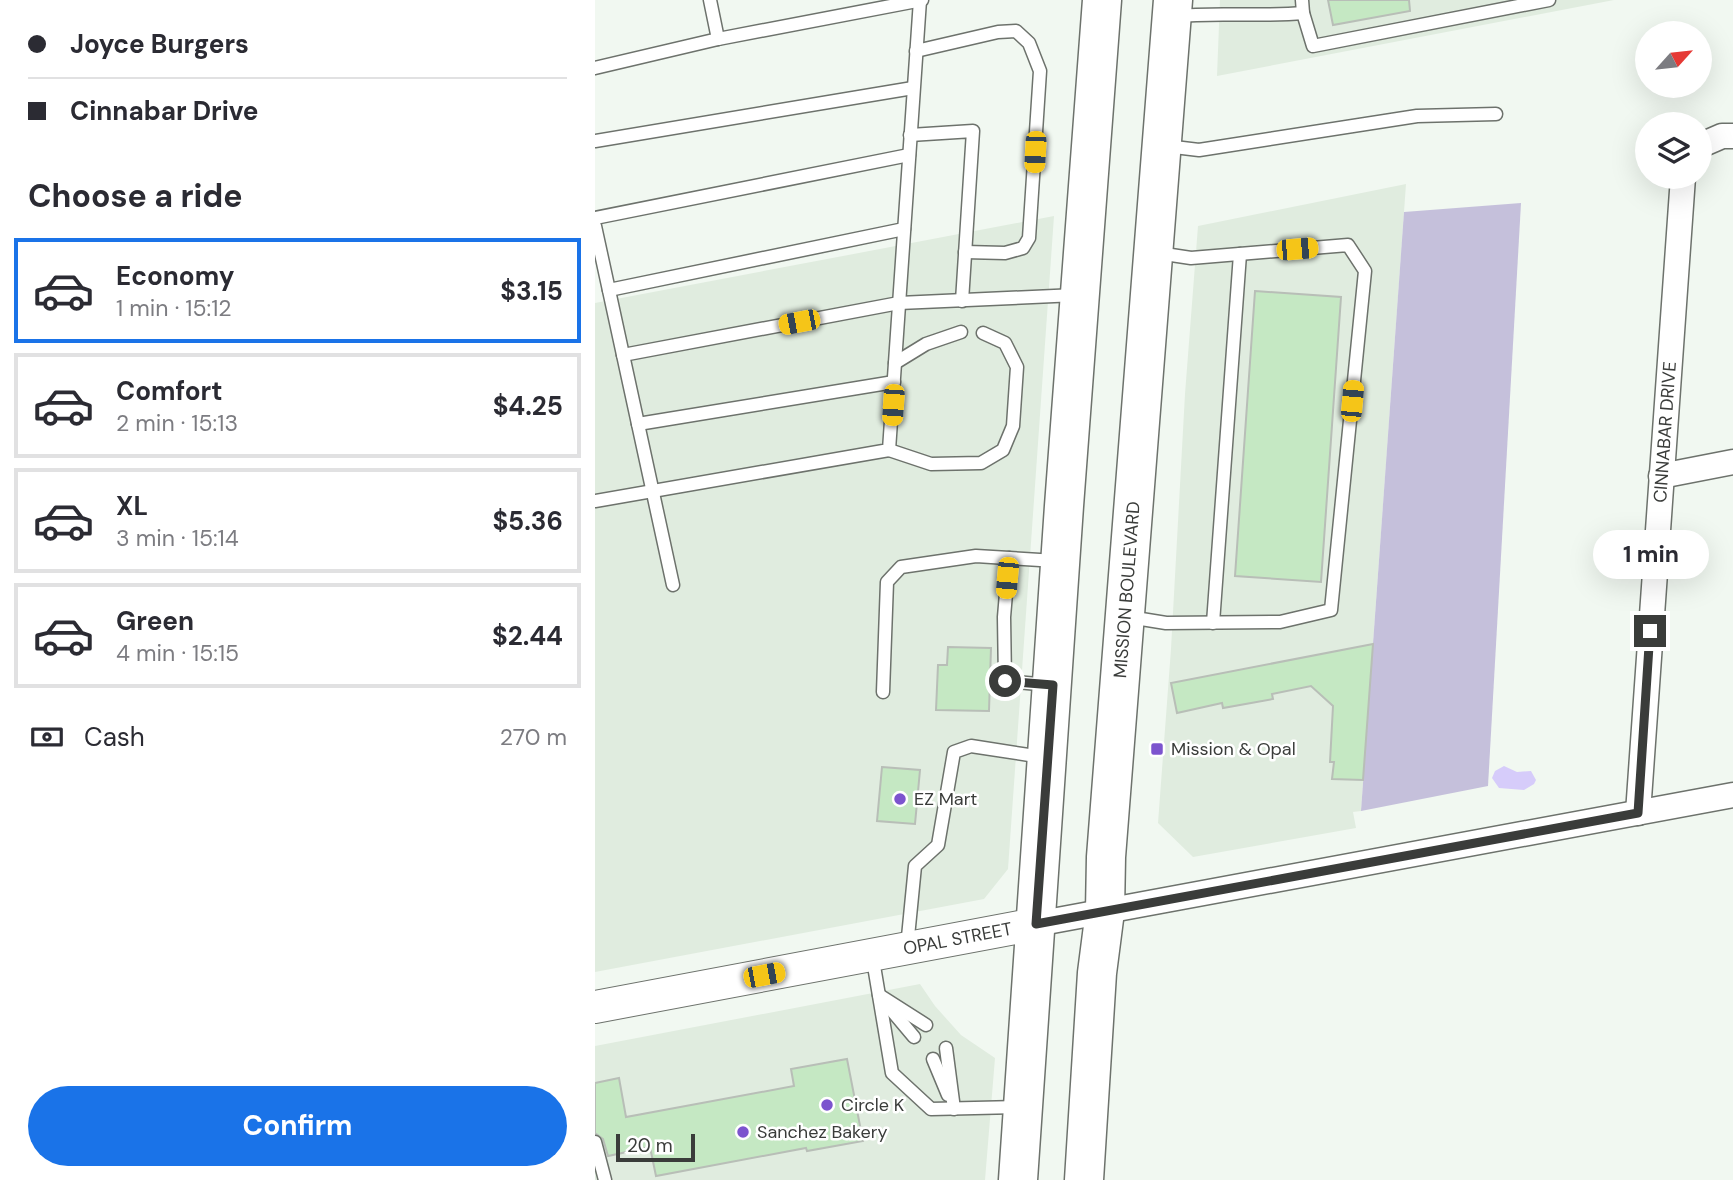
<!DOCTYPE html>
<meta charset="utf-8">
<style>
:root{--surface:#fff;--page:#f2f2f3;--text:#2b2b33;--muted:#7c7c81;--line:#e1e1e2;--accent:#1a73e8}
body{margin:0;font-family:"DM Sans",sans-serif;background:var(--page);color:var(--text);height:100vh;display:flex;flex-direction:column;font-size:26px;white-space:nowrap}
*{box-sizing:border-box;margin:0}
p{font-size:23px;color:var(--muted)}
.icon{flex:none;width:38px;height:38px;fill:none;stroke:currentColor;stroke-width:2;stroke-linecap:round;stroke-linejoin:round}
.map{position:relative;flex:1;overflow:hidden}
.panel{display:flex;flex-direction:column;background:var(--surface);width:595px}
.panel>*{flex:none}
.hud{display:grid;align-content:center;height:154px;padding:0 28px;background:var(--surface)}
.needle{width:46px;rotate:63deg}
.fabs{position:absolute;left:1040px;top:21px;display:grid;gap:14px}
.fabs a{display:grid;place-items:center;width:77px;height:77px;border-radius:50%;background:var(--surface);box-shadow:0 7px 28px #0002;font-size:35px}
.scale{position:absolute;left:21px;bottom:18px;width:79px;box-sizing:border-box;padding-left:7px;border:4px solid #3a3c3a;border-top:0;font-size:19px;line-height:24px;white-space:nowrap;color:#3a3c3a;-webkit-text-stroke:5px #fff;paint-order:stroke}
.end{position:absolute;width:32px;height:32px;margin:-16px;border:9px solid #3a3c3a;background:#fff;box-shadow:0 0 0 4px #fff}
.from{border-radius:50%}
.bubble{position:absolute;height:49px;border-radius:24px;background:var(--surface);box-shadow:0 7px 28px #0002;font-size:23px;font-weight:700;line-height:49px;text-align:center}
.car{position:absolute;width:21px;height:42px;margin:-21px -10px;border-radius:9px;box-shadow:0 0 5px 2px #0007;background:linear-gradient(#f5c518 24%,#345 0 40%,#f5c518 0 76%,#345 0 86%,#f5c518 0)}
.hud b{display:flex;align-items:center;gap:24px;height:66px;font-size:26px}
.hud b+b{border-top:2px solid var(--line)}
.hud i{width:18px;height:18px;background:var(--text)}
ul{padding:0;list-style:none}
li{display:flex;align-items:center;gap:21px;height:105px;margin:0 14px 10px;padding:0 14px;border:4px solid var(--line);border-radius:0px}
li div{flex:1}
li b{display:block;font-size:26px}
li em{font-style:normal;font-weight:700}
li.on{border-color:var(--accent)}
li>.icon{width:63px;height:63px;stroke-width:1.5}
h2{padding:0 28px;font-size:32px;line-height:84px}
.pay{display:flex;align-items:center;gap:18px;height:77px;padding:0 28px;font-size:26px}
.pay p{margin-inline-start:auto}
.button{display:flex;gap:14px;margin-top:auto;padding:14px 28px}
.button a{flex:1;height:80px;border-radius:42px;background:var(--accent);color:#fff;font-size:28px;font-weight:700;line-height:80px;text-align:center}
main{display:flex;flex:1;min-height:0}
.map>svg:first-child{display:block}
.built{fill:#e0ecdf}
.green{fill:#c5c0db}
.water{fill:#d6ccfa}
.building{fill:#c5e8c3;stroke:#b8beb7;stroke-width:2}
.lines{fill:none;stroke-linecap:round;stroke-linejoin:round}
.service-casing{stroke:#6d726c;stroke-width:15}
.minor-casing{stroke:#6d726c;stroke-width:27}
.tertiary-casing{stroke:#6d726c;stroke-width:34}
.primary-casing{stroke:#6d726c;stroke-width:41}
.service{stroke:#fff;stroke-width:12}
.minor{stroke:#fff;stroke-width:24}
.tertiary{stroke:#fff;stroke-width:32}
.primary{stroke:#fff;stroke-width:38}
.route{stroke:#3a3c3a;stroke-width:9}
.poi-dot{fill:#7c54ce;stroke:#fff;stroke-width:2.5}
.labels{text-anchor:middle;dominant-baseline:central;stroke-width:5;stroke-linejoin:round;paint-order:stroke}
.street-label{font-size:18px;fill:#3a3c3a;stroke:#fff}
.poi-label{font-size:18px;fill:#3a3c3a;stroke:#fff;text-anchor:start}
</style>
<main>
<section class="panel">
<div class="hud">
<b><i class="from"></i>Joyce Burgers</b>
<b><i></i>Cinnabar Drive</b>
</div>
<h2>Choose a ride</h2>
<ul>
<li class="on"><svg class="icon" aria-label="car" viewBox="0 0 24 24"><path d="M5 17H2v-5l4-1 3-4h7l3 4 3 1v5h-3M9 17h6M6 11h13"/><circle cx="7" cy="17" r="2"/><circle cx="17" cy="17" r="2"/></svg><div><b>Economy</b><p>1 min · 15:12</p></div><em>$3.15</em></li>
<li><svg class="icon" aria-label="car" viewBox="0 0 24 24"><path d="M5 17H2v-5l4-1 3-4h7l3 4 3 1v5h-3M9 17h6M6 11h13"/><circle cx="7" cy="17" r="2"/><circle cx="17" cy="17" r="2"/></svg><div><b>Comfort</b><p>2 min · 15:13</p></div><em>$4.25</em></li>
<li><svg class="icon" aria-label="car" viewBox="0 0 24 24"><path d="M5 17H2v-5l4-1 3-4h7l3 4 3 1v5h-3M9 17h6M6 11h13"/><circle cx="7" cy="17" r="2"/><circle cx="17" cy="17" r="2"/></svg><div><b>XL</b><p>3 min · 15:14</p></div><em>$5.36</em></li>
<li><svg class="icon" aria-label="car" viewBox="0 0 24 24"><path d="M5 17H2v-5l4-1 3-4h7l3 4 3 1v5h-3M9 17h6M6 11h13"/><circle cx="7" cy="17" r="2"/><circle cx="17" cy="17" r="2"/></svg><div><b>Green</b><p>4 min · 15:15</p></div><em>$2.44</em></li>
</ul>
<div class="pay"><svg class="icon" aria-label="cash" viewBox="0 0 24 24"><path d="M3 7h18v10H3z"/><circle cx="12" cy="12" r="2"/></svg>Cash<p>270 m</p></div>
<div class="button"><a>Confirm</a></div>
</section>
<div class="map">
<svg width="1138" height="1180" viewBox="0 0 1138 1180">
<rect width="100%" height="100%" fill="#f1f8f1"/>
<g class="built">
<path d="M625,0H1019L622,76Z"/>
<path d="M811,184L766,811L758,812L761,828L598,857L563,823L576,649L590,394L603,226Z"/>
<path d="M459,216L413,869L389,899L0,972V303Z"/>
<path d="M325,984L340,1006L366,1035L400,1058L390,1180H0V1046Z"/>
</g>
<path class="green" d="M926,203L893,786L766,811L809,212Z"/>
<path class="water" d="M909,766L922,772L936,771L941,780L939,784L929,790L904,788L897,778L900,771Z"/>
<g class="building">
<path d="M733,0H814L815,11L738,25Z"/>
<path d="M660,291L746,297L726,582L640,576Z"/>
<path d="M778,644L768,780L737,779L739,762H735L738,706L716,686L677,694L678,699L628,708L627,703L582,713L576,683Z"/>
<path d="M353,647L396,648L394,711L341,710L343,665H352Z"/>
<path d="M287,767L325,770L320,824L282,821Z"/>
<path d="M252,1059L268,1141L212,1151L211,1148L61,1176L55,1147L13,1156L8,1139L0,1133V1083L24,1078L31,1117L199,1086L196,1069Z"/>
</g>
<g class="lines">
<g class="service-casing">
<g id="service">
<path d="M707,0L708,13L718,46L954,0"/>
<path d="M581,16C623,12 666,17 708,13"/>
<path d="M123,39L327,0"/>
<path d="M321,51L403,32L421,31L434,43L445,71L434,238L428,248L410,253L370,252"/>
<path d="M0,68L123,39L115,0"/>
<path d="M315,135L378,131L367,301"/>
<path d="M0,141L318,88"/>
<path d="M571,146L604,150L822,116L901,114"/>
<path d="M0,218L314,155"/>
<path d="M0,226L78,585"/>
<path d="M14,290L309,229"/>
<path d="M28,355L304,303L481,295"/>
<path d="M300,363L331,344L366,332"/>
<path d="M43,424L299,382"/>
<path d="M294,450L336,464L386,463L408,450L418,426L422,367L410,343L388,333"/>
<path d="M0,501L294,450L325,0"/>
<path d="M414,558L409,617L410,681L454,685"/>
<path d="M534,617L571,623L685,622L736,610L770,271L753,245L596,258L563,253"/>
<path d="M618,623L645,254"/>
<path d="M288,692L292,582L306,567L381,556L461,561"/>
<path d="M312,947L320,866L343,845L359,752L376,746L447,757"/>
<path d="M277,954L297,1073L336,1109L424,1107"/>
<path d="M284,995L331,1025"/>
<path d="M293,1006L319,1037"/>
<path d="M351,1048L359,1109"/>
<path d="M338,1059L353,1095"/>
<path d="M0,1142L10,1180"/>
</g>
</g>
<g class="minor-casing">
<g id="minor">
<path d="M1104,146L1127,136H1138"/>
<path d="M1066,476L1138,462"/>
<path id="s1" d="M1043,813L1088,177"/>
<path d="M441,924L1138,795"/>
</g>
</g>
<g class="tertiary-casing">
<g id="tertiary">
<path id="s2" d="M0,1007L441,924"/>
</g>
</g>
<g class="primary-casing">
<g id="primary">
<path d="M423,1180L469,506L507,0"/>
<path id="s3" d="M489,1180L502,973L510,911L511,857L578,0"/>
</g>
</g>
<use href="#service" class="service"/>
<use href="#minor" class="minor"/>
<use href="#tertiary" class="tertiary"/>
<use href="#primary" class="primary"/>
</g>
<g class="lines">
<path class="route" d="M410,681L458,685L441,924L1043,813L1055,631"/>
</g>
<g class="poi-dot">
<rect x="555" y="742" width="14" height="14" rx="3.5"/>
<circle cx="305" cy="799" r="7"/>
<circle cx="232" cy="1105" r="7"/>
<circle cx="148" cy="1132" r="7"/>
</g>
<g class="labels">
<g class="street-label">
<text stroke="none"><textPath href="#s1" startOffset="382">CINNABAR DRIVE</textPath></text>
<text stroke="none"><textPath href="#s3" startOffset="592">MISSION BOULEVARD</textPath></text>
<text stroke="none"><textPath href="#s2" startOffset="369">OPAL STREET</textPath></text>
</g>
<g class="poi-label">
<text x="576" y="749">Mission &amp; Opal</text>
<text x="319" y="799">EZ Mart</text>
<text x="246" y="1105">Circle K</text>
<text x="162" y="1132">Sanchez Bakery</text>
</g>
</g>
</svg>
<div class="fabs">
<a><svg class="needle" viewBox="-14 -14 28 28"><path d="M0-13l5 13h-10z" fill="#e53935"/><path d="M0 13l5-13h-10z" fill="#7c7c81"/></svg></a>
<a><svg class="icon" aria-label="layers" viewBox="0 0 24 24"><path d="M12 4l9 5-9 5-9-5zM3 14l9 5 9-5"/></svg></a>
</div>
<div class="scale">20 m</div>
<i class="end from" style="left:410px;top:681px"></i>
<i class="end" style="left:1055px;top:631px"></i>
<div class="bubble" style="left:998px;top:530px;width:116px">1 min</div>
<i class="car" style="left:440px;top:152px;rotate:183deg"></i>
<i class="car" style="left:702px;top:249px;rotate:85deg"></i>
<i class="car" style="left:204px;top:322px;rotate:259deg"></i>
<i class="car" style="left:757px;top:401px;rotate:5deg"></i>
<i class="car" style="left:298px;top:405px;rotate:184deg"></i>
<i class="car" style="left:412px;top:578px;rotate:185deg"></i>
<i class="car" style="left:169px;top:975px;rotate:79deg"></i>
</div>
</main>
